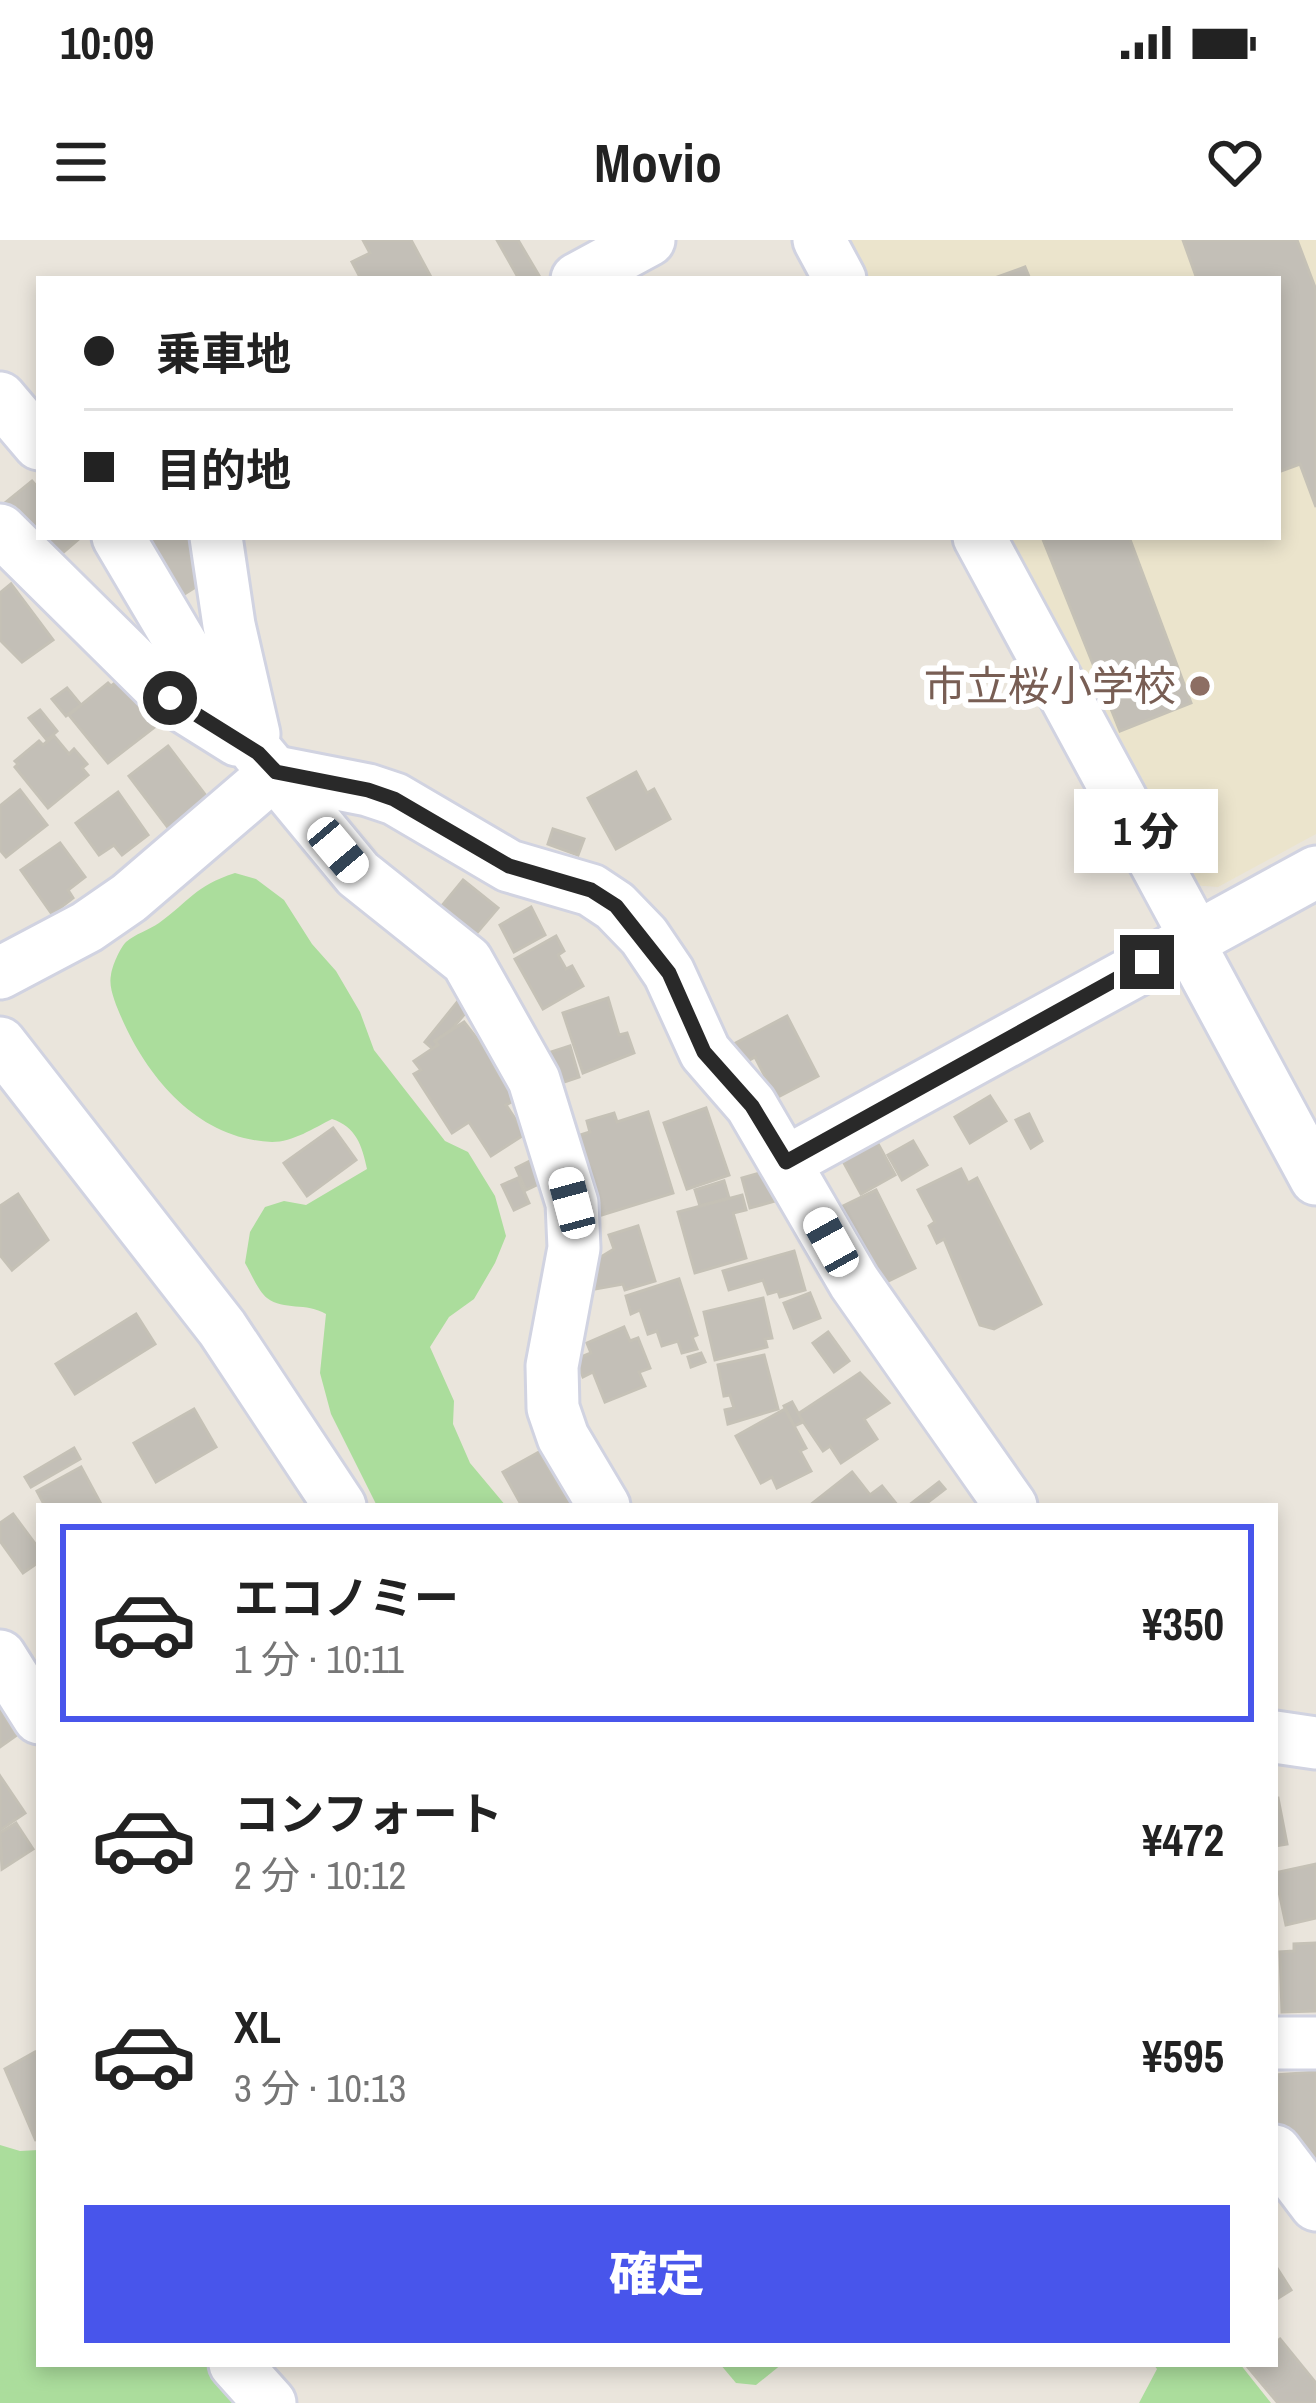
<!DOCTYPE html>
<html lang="ja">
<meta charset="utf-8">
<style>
:root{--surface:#fff;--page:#f2f2f2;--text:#222;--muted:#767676;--line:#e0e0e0;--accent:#4855eb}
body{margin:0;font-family:"Archivo Narrow","Noto Sans JP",sans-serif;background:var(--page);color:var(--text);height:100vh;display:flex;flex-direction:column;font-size:45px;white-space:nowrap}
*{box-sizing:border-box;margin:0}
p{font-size:39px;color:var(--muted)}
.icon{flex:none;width:66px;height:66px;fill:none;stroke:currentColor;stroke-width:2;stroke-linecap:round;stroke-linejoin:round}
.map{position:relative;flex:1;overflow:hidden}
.panel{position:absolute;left:36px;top:1263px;width:1242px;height:864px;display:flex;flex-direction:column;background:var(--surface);border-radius:0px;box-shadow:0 6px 18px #0003}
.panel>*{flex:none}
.hud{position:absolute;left:36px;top:36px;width:1245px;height:264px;border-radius:0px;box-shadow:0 6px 18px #0003;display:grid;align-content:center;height:264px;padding:0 48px;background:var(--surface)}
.end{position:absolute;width:54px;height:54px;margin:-27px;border:15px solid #292929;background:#fff;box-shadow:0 0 0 6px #fff}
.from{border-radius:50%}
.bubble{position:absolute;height:84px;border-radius:0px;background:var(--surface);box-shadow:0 6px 18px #0003;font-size:39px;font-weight:800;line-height:84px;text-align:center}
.car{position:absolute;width:36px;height:72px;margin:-36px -18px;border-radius:15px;box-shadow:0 0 9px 3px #0007;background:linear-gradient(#fff 24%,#345 0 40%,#fff 0 76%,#345 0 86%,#fff 0)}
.hud b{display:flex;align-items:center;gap:42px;height:114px;font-size:45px}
.hud b+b{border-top:3px solid var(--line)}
.hud i{width:30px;height:30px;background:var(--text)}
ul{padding:21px 0 0;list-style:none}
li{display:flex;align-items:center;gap:36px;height:198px;margin:0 24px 18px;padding:0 24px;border:6px solid transparent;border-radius:0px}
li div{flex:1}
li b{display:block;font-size:45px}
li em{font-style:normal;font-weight:800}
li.current{border-color:var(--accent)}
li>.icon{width:108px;height:108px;stroke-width:1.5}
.cta{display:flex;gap:24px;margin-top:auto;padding:24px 48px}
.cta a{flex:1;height:138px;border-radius:0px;background:var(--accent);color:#fff;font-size:48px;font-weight:800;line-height:138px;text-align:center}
.status{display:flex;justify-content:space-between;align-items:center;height:84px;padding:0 60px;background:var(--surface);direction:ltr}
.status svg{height:33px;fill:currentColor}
header{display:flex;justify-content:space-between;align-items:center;height:156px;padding:0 48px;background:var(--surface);font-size:54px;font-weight:800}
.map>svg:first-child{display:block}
.education{fill:#ebe4cc}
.green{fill:#abdd9c}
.building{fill:#c3bfb7;stroke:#c5c1b6;stroke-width:3}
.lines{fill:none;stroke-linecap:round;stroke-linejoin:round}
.minor-casing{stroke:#d1d3e1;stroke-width:57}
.minor{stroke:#fff;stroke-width:51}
.route{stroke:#292929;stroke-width:15}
.education-dot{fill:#8d6e63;stroke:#fff;stroke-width:4.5}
.labels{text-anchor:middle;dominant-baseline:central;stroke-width:12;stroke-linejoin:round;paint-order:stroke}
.education-label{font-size:42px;fill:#785e54;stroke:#fff;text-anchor:end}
</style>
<div class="status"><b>10:09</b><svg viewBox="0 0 49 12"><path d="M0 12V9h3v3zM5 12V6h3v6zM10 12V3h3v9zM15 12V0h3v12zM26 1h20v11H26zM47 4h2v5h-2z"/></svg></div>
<header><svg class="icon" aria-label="menu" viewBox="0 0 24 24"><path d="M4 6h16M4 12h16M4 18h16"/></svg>Movio<svg class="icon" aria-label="heart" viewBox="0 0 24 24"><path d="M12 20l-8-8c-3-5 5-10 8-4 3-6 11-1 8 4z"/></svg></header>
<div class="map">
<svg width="1316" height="2163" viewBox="0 0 1316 2163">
<rect width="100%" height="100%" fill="#eae5dc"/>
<path class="education" d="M844,0H1316V594L1218,647L1192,645L1004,297H1278V39H865Z"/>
<g class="green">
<path d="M235,633L256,639L284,660L312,704L336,731L360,772L374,810L445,901L468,912L495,956L506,996L495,1023L474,1059L449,1077L430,1107L454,1161L453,1184L470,1223L506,1266H377L331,1174L320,1133L326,1074C306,1062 284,1071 267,1058C258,1051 251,1033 245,1023L250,992L265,967L284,961L306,965L367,929C362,905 356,887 332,879C314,888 293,902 272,902C199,899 149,840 122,779C117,767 108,748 111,735C112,726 120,708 126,702C135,694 149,690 159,683C191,660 193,647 235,633Z"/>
<path d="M0,1905L20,1911L39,1910V2124H213L246,2163H0Z"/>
<path d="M720,2124H782L756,2145L736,2143Z"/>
<path d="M1153,2124H1240L1271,2163H1139L1157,2129Z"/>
</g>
<g class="building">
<path d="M363,0H411L432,39H361L352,22L370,13Z"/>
<path d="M497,0H518L541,39H519Z"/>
<path d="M1183,0H1297L1316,50V267L1300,224L1278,232V39H1197Z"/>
<path d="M1025,27L1030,39H992Z"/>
<path d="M32,241L39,249V297H81L53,321L5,263Z"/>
<path d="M146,297H201L205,341L183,355Z"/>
<path d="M1042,297H1129L1191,463L1120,491Z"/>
<path d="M11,344L53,400L22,422L0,400V353Z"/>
<path d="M122,438L156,486L108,523L69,475L108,443L111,446Z"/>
<path d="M67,448L81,465L66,476L52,459Z"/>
<path d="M40,470L57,491L47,500L29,478Z"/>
<path d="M54,496L69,514L74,509L87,524L82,528L88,535L48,568L15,527L18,524L15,521L39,501L43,505Z"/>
<path d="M168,506L213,565L178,591L173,586L169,589L129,536Z"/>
<path d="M636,532L647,553L654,549L670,579L616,609L588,558Z"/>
<path d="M20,550L47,585L6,617L0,610V566Z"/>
<path d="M118,552L148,595L122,615L114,605L99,615L76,583Z"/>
<path d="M553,589L584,599L578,615L548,604Z"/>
<path d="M60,603L85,637L68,650L73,658L52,674L21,630Z"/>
<path d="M463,640L498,668L470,701L436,673Z"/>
<path d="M531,667L545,695L514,712L500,685Z"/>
<path d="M556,696L564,711L558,715L566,729L572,726L583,746L543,769L515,719Z"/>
<path d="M463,755L473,764L451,790L435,801L438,805L433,809L425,802Z"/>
<path d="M608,758L619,795L627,793L634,813L583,833L563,773Z"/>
<path d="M787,776L818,836L776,858L755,817L744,823L734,804Z"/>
<path d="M464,782L495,822L492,824L515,860L506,865L525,894L491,916L469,882L452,893L414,834L421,830L414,821L438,805L435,801Z"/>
<path d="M570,806L579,837L552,846L542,815Z"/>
<path d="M990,856L1006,881L970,903L955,877Z"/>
<path d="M706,868L729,935L687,949L664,883Z"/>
<path d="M648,872L673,953L598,976L574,897L590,892L587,881L614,873L617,882Z"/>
<path d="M1029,874L1042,901L1031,908L1016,880Z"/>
<path d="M333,888L356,920L307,956L284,923Z"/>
<path d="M913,901L927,925L902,940L888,915Z"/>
<path d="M877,902L895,935L861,954L843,921Z"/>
<path d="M538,917L549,939L526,950L516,928Z"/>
<path d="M961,929L968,943L977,938L1041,1064L994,1089L980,1085L944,999L937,1003L929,986L935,982L918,950Z"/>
<path d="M767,931L775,961L750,968L742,938Z"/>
<path d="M518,938L529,963L514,970L502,945Z"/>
<path d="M724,941L729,958L700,966L695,950Z"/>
<path d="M876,950L915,1028L870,1050L831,972Z"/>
<path d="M18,954L48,1000L12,1030L0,1015V966Z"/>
<path d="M742,955L746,970L733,973L746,1018L695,1033L678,972Z"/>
<path d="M638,986L655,1041L625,1050L623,1044L589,1050L584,1034L598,1029L596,1020L614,1009L609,995Z"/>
<path d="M794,1011L805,1050L780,1057L778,1051L768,1054L763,1040L729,1050L723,1031Z"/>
<path d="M679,1039L697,1095L692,1097L697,1109L682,1113L678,1101L662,1106L657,1091L648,1094L640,1070L631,1074L626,1056Z"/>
<path d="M810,1053L820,1078L794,1088L784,1063Z"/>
<path d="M763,1058L772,1098L765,1099L767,1107L715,1120L704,1072Z"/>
<path d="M136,1074L155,1104L75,1154L56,1124Z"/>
<path d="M624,1087L630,1101L638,1098L650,1128L639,1132L645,1146L605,1162L593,1132L583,1137L576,1119L591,1113L587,1103Z"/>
<path d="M828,1092L849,1121L834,1132L813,1103Z"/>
<path d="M701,1113L705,1122L691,1127L688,1117Z"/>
<path d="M764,1115L778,1169L728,1184L725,1170L734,1168L730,1155L724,1156L718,1125Z"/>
<path d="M860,1133L889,1163L864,1179L877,1199L841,1223L830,1206L823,1211L798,1174Z"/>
<path d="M792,1162L803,1182L794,1186L784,1166Z"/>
<path d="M194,1169L216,1207L156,1242L134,1203Z"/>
<path d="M785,1169L806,1208L800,1211L811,1231L777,1248L772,1237L761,1243L736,1196Z"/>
<path d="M74,1208L80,1219L31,1247L25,1237Z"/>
<path d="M539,1212L570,1266H522L503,1232Z"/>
<path d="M81,1227L102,1266H45L37,1251Z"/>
<path d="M852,1232L870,1255L882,1246L898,1266H809Z"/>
<path d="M939,1242L945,1249L923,1266H908Z"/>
<path d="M13,1274L39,1309V1322L23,1333L0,1301V1283Z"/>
<path d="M0,1471L17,1495L0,1507Z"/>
<path d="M0,1536L25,1573L0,1590Z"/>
<path d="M1275,1558H1278L1287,1604L1275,1606Z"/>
<path d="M16,1583L33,1609L2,1629L0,1593Z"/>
<path d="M1316,1624V1678L1286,1685L1275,1633Z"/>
<path d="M1316,1703V1771L1282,1772L1280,1712L1294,1711V1704Z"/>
<path d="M35,1812L39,1818L36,1901L5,1829Z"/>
<path d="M1316,1832V1937L1275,1885V1855L1280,1863L1276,1835Z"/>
<path d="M1275,2025L1291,2050L1275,2060Z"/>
<path d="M1280,2099L1316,2143V2163H1278L1247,2126L1275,2124V2103Z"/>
</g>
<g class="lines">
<g class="minor-casing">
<g id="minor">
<path d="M819,0L840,39"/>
<path d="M577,39L649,0"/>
<path d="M0,158L39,204"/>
<path d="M0,290L170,458L237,500"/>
<path d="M118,297L196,429L258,513L358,634L467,721L534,840L572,963L574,1008L552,1126L553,1168L563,1197L604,1266"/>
<path d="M216,297L229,385L254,494"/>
<path d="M979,297L1195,696"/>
<path d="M1187,700L1316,939"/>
<path d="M0,733L87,687L129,658L276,532L368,550L395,559L509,626L591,650L615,666L644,696L669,733L705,812L751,865L854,1042L1011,1266"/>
<path d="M0,803L222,1088L340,1266"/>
<path d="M786,922L1316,632"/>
<path d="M0,1416L39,1478"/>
<path d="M1275,1497L1316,1503"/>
<path d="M1275,1803H1316"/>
<path d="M1275,1911L1316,1965"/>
<path d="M235,2124L270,2163"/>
</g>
</g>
<use href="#minor" class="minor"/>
</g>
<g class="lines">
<path class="route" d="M170,458L258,513L276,532L368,550L394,559L509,626L591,650L616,666L669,733L704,812L752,866L786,922L1147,722"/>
</g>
<circle class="education-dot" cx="1200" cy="446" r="12"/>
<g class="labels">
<g class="education-label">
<text x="1176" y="446">市立桜小学校</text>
</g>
</g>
</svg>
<i class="end from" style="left:170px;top:458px"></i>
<i class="end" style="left:1147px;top:722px"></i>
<div class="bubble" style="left:1074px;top:549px;width:144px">1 分</div>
<i class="car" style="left:338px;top:610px;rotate:140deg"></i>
<i class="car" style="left:572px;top:963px;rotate:345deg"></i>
<i class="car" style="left:831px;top:1002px;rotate:331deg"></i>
<div class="hud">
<b><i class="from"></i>乗車地</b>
<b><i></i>目的地</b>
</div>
<section class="panel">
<ul>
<li class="current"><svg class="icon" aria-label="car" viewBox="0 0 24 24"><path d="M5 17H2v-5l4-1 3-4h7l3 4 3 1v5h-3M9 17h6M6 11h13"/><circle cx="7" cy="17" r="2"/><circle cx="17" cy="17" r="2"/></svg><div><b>エコノミー</b><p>1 分 · 10:11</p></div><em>¥350</em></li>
<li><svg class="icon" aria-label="car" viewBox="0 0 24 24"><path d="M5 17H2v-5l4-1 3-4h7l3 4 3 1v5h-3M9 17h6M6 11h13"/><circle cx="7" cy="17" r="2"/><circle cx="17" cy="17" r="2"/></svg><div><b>コンフォート</b><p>2 分 · 10:12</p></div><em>¥472</em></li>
<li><svg class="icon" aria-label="car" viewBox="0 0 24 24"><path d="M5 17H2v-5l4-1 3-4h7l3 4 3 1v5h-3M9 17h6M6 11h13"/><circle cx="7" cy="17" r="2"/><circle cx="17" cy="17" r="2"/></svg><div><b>XL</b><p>3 分 · 10:13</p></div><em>¥595</em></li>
</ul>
<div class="cta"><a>確定</a></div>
</section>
</div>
